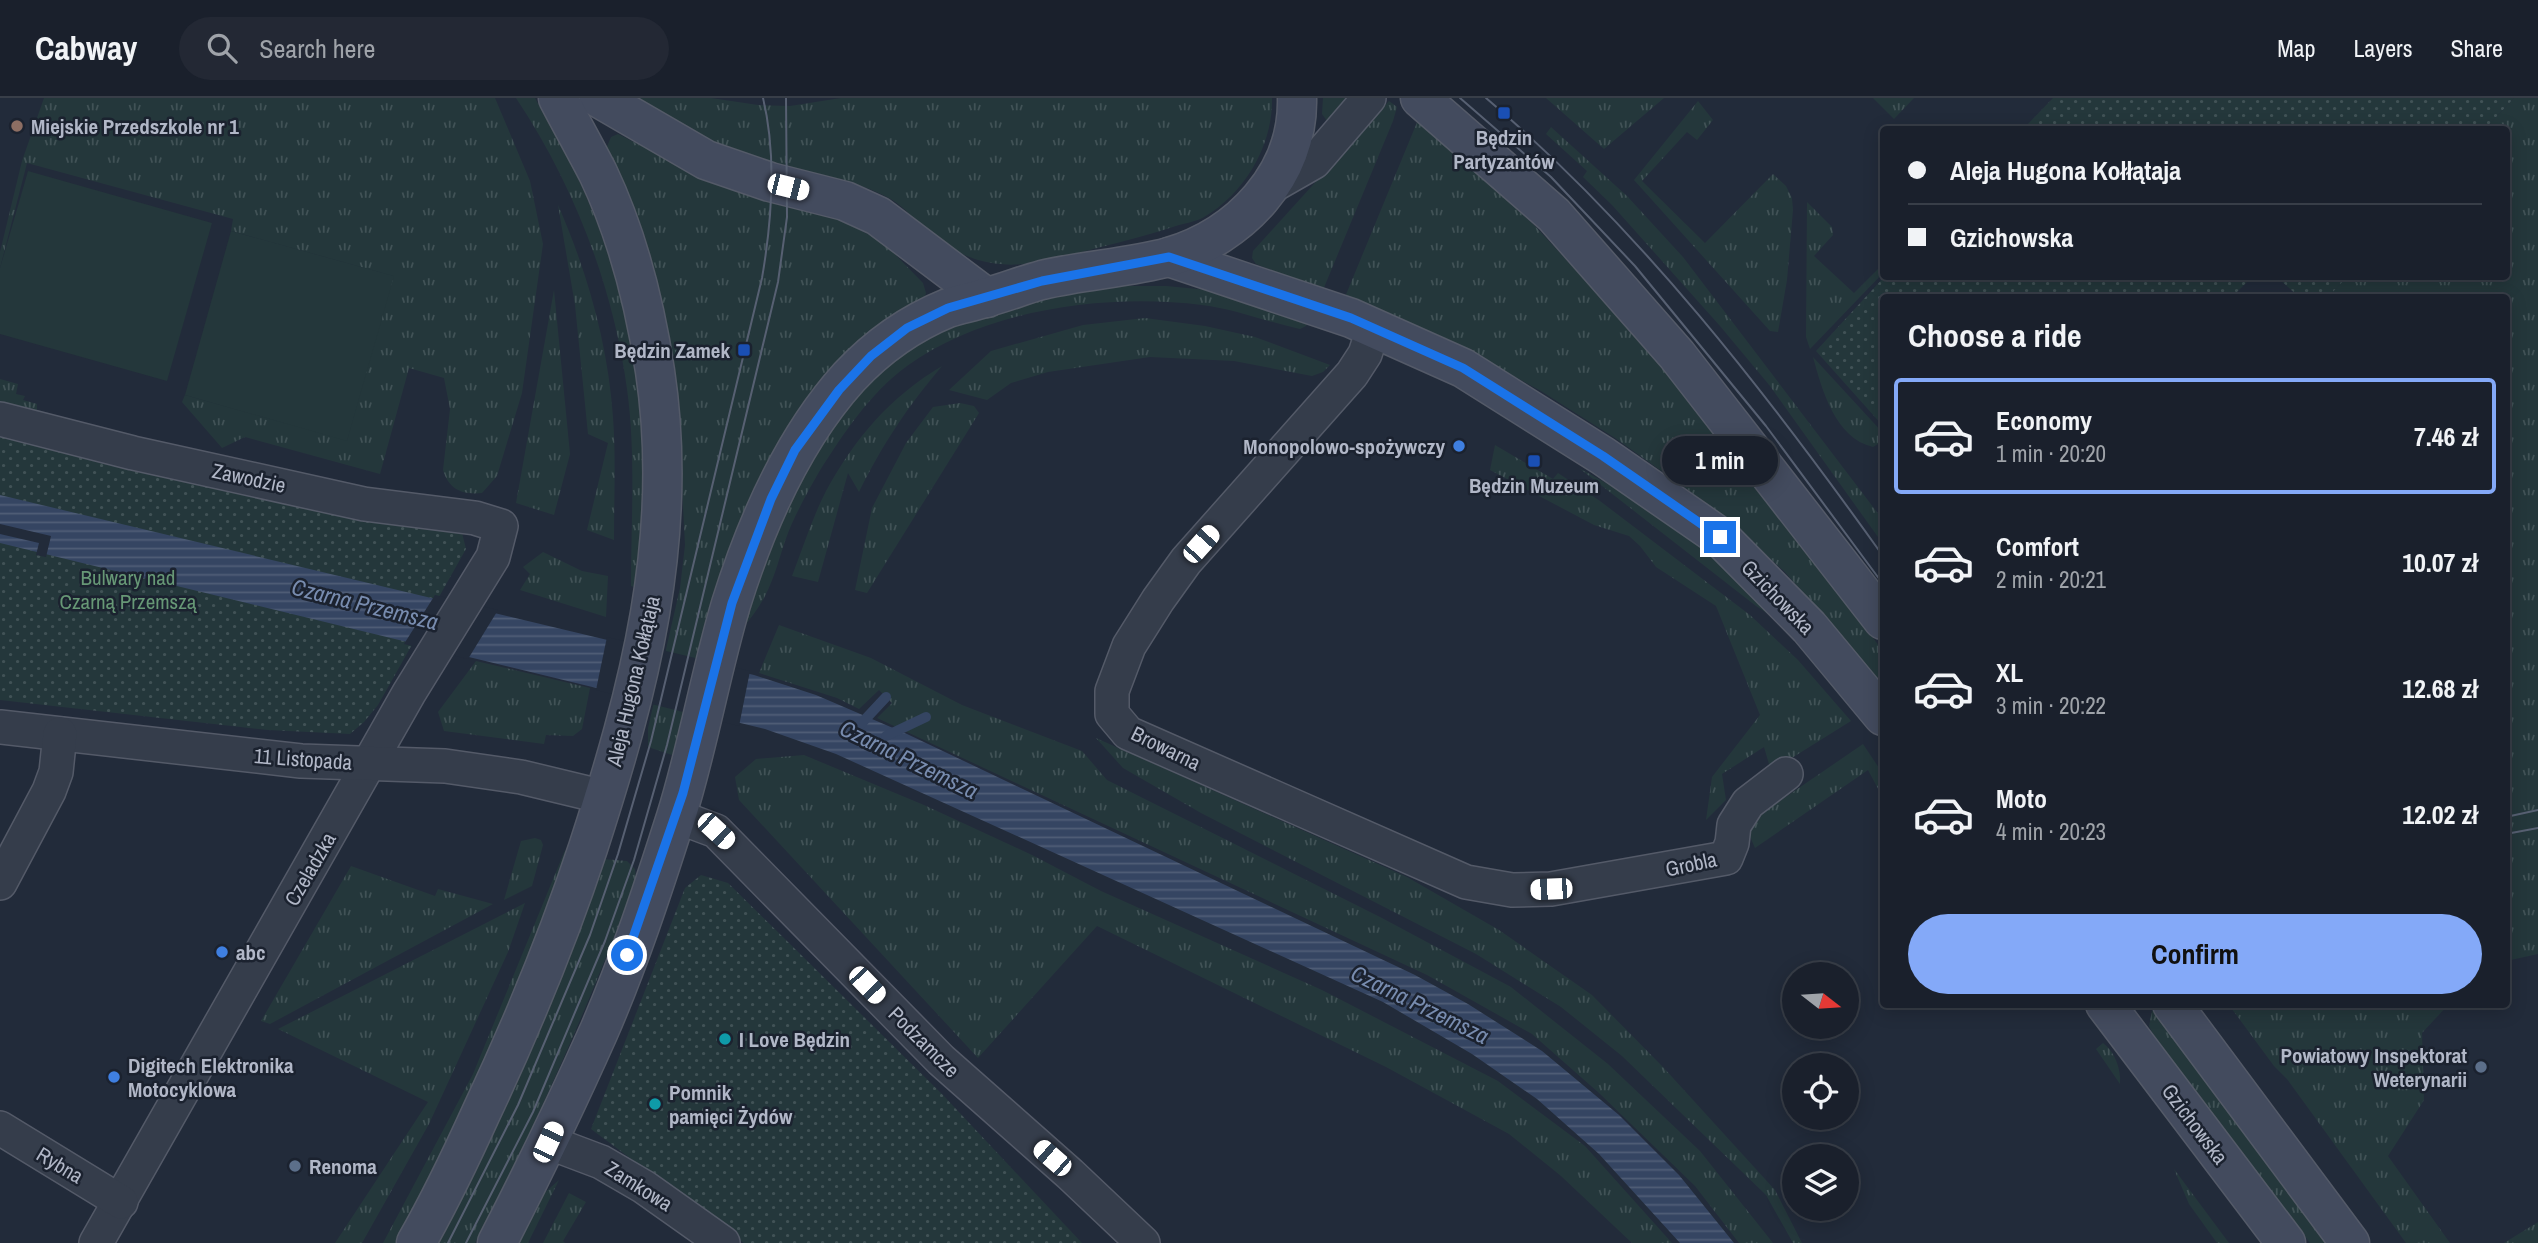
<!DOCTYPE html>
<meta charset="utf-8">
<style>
:root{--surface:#1a202c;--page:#232834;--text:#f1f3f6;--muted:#9fa3a9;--line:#383e48;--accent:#84a9f8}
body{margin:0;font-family:"Archivo Narrow",sans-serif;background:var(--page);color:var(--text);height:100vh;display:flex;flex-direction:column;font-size:26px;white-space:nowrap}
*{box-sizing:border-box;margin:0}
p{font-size:23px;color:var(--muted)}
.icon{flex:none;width:38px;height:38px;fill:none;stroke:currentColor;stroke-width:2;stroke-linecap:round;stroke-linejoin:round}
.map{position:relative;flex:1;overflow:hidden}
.drawer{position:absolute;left:1880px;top:196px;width:630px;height:714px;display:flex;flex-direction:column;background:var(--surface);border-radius:7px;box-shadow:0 4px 18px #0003,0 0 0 2px var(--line)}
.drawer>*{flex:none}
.hud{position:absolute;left:1880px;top:28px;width:630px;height:154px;border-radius:7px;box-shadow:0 4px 18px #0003,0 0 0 2px var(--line);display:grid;align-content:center;height:154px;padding:0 28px;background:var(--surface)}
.needle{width:46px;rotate:107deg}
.fabs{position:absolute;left:1782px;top:864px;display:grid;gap:14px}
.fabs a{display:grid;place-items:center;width:77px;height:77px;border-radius:50%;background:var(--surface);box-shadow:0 4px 18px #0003,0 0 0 2px var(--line);font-size:35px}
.end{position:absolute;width:32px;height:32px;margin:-16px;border:9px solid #1a73e8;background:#fff;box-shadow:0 0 0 4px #fff}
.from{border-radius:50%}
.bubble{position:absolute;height:49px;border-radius:24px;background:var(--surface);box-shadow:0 4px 18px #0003,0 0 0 2px var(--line);font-size:23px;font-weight:700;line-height:49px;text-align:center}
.car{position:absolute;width:21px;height:42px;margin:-21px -10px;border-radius:9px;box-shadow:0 0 5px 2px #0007;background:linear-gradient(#fff 24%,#345 0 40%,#fff 0 76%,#345 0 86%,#fff 0)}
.hud b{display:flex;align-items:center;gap:24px;height:66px;font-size:26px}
.hud b+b{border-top:2px solid var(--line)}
.hud i{width:18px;height:18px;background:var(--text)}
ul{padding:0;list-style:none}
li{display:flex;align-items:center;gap:21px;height:116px;margin:0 14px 10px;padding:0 14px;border:4px solid transparent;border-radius:7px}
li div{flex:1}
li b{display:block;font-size:26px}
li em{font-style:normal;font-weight:700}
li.current{border-color:var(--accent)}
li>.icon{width:63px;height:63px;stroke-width:1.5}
h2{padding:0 28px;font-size:32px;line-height:84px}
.action{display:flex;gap:14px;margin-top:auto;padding:14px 28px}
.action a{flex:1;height:80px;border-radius:42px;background:var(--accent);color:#111;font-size:28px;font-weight:700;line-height:80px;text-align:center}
header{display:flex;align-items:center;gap:42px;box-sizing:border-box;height:98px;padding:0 35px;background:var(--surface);border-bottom:2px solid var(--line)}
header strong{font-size:33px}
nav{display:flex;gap:38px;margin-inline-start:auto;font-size:24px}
.search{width:490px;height:63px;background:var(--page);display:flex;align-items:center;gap:18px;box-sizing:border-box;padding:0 24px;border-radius:38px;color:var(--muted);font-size:26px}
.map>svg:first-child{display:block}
.grass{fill:url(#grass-tufts)}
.park{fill:url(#park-dots)}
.pitch{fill:#24373b}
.water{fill:url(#water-rules)}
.pier{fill:#222b3a}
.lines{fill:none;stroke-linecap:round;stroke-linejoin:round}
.stream{stroke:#354562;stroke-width:10}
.street-casing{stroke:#545a68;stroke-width:36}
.secondary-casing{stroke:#545a68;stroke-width:41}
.street{stroke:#353d4b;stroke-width:33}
.secondary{stroke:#434b5e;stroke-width:38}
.tram{stroke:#576072;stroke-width:2}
.route{stroke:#1a73e8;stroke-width:9}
.transit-dot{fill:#1a4fb4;stroke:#1b222f;stroke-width:2.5}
.education-dot{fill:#8d6e63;stroke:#1b222f;stroke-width:2.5}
.shop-dot{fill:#3f7fe0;stroke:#1b222f;stroke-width:2.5}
.culture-dot{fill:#0f9aa8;stroke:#1b222f;stroke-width:2.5}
.service-dot{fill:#5c6f8a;stroke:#1b222f;stroke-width:2.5}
.labels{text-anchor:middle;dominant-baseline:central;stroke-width:5;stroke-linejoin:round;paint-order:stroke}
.poi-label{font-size:21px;font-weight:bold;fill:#b1b7c7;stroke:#1b222f;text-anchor:start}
.street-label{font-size:21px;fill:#b1b7c7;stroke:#1b222f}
.park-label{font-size:21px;fill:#679876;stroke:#1b222f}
.water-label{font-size:23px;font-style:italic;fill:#788caf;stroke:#1b222f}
</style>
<header>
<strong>Cabway</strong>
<div class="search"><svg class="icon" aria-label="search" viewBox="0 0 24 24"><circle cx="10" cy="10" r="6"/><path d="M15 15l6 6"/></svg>Search here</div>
<nav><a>Map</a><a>Layers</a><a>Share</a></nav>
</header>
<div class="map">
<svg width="2538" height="1145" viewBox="0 0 2538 1145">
<defs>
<pattern id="grass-tufts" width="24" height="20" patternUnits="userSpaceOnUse" patternTransform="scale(1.75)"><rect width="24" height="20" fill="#24373b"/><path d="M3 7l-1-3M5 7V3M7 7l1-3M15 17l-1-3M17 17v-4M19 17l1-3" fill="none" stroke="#415256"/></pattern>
<pattern id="park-dots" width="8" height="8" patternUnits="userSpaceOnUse" patternTransform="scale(1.75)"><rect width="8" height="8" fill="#24373b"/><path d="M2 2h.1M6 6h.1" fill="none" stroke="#415256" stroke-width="1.8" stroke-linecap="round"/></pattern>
<pattern id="water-rules" width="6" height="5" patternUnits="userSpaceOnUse" patternTransform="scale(1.75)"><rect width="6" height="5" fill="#354562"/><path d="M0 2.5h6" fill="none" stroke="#505e77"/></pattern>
</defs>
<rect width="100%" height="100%" fill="#222b3a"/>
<g class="grass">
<path d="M44,0H495L530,83L543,146L522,295L497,378L482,395C463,397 449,392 443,372L450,311L444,280L409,270L380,376L245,339L222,350L182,304L185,297L347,342L393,178L231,133L233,121L27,65L0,170V154L22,63Z"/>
<path d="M516,0H535C549,27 565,53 578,80C622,174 646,285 645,389C645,423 639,457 637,490L631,488C631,422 636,356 627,291C613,188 574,87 516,0Z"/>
<path d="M638,0H711L758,7L790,8L841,0H1272C1273,47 1245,95 1204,119C1197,123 1187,125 1179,127C1152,136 1125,143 1097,150C1058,160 1019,174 978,162C966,158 949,151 939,144C919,129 906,107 883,97C846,79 805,75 766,64C719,50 677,27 638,0Z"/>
<path d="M1323,0H1355L1327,23L1322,16Z"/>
<path d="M1546,0H1664L1604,51Z"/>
<path d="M1873,0H1914L1894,21Z"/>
<path d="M2514,0H2538V856L2506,863V200H2327L2347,179L2506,178V32L2485,31Z"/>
<path d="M1389,3L1397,9L1393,23L1323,192L1256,166L1252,160L1253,153Z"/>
<path d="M1698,3L1713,22L1697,42L1687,34L1642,83L1705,145L1773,76L1786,88L1792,100L1793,112L1787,182L1778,234L1770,233L1634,82Z"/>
<path d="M1418,22L1534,127L1667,271L1883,553V586L1784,473L1719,415L1684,389L1615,340L1541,293L1471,255L1345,199Z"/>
<path d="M1551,29L1627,98L1683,159L1883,422V446L1770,288L1720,228L1612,107L1583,79L1587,73L1546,36Z"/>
<path d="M618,36L707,81L843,123L884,145L923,185L926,195L922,205L754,401L726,460L681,641L672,657L648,649V630L680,490L685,447L679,332L606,51L611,39Z"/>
<path d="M1807,104L1832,129L1833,137L1814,158L1854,195L1883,166V175L1810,251L1806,239Z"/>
<path d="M558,107C587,173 608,246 613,319C616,360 614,401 614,442L587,432L608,345L588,336L575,207Z"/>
<path d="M1120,188H1166L1208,192L1309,222L1306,228L1300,231C1267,224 1235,211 1202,207C1107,195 986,211 907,268C870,295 843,336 819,374C808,393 796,415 788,435C780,456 775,480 764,500C758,511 750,521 742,531L772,438L809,366L849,306L889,264L956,224L1053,197Z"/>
<path d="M554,192L570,356L554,417L516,405Z"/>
<path d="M1145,220L1205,228L1255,239L1330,267L1323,274L1312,278L1234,263L1150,259L1048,274L1011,285L987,302L949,292L991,253L1083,227Z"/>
<path d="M1813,259L1883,335V343L1873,349C1835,340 1822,292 1813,259Z"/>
<path d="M942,268C906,311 884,344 859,394L848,375L818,484L792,478C803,450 812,420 826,393C855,340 890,299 942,268Z"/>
<path d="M0,281L18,286L16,296L25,298L23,302L37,306V312L92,327L90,336L0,314Z"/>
<path d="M960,305L974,308L979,315L867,495L855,492L872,410L906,345L933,309Z"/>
<path d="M1495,347L1553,381L1558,375L1600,403L1750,517L1798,562L1851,623L1771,673L1764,649L1722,676L1726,702L1706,722L1712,679L1760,617L1716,508L1656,469L1640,448L1629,438L1594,427L1490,372Z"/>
<path d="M1579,370C1631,398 1682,430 1726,469C1747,487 1765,508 1784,526L1756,508Z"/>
<path d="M543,454L582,473L608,478L606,519L520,492L530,476L523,469Z"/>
<path d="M779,527L871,560L962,607L1082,653L1107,682L1382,820L1511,889L1608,966L1700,1053L1773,1145H1739L1695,1088L1599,995L1532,936L1427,877L877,620L892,605L879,592L859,611L837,600L759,575Z"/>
<path d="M476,563L590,590L582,631L573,638L546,637L544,646L444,633L438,614Z"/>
<path d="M1096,640L1407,779L1499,832L1592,897L1663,969L1775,1092L1802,1145H1793L1766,1097L1622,958L1561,909L1476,856L1201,715L1123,670Z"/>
<path d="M1863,646L1883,676V700L1868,672L1755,750L1745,727Z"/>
<path d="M804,657L924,707L1032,757L1101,793L1322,892L1498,983L1585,1048L1672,1145H1632L1561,1078L1509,1036L1386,969L1097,828L978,960L739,702L735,679L756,661Z"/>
<path d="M535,740L541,742L543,747L532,788L504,802L521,743Z"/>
<path d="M565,752L569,761L469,1009L396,1145H383L473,976Z"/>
<path d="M603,761L627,763L635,771L636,781C590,906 536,1027 475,1145H435Z"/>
<path d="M351,768L435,798L438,791L493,806L270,926L261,923Z"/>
<path d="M525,805L508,854L429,1026L362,1145H335L428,1004L278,931Z"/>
<path d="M2229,907H2448L2422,935L2424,1002L2388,1058L2450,1145H2406L2287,981L2274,968Z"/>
<path d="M2152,913H2155L2331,1145H2310L2153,936L2149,928Z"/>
<path d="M2103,945C2115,954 2121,971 2120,986L2096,951Z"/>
<path d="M2174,1071L2229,1145H2217L2189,1106Z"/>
<path d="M559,1082L528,1145H517L542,1097Z"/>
<path d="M569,1095L586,1104L563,1143L565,1145H543Z"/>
<path d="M2538,1124V1145H2504Z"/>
</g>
<g class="park">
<path d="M2053,0H2514L2485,31H2023Z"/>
<path d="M1884,179V178L2252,179L2232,199L1883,200V328L1816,253Z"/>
<path d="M2277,179H2347L2327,200L2299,199Z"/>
<path d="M0,330L369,423L446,430L462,435L466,451L378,607L364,624L350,636L268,632L0,602Z"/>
<path d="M701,777L728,785L788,844L942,996L1082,1145H744L591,1031L685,790Z"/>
</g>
<g class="pitch">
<path d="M28,73L212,125L167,283L0,236V170Z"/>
<path d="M231,133L394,178L347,343L185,297Z"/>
</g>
<path class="water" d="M0,397L754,577L816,597L907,636L1415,877L1468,906L1542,953L1619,1017L1679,1077L1734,1145H1680L1599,1056L1537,1001L1472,956L1383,904L836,656L765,631L0,445Z"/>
<g class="pier">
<path d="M0,426L51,438L46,459L36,457L39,445L0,436Z"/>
<path d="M435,497L498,512L468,561L404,546Z"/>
<path d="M607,539L750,573L739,628L596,592Z"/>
</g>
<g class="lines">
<g class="stream">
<path d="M858,629L886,599"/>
<path d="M886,638L926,619"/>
</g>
<g class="street-casing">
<g id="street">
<path d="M1272,88L1314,64L1369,0"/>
<path d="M1374,229L1365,256L1352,276L1186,463L1158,502L1129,548L1112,593V616L1128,635L1466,784L1512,792L1551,791L1726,760L1732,745L1734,727L1748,705L1786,676"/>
<path d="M0,321L133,355L364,406L475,420L501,428L493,459L409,595L96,1145"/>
<path d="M0,629L301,663L445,668L521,679L604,699"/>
<path d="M676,718L716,733L941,962L1070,1076L1143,1145"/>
<path d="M0,785L49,693L56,674L60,636"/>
<path d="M0,1030L121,1104"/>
<path d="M548,1044L601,1064L644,1089L723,1145"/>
</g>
</g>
<g class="secondary-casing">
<g id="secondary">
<path d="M599,0L706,62L770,84L845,103L878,118L987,200"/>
<path d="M1420,0L1554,117L1677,257L1883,522"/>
<path d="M1169,159L1351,220L1463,270L1603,358L1720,439L1809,529L1883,618"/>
<path d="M2105,906L2286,1145"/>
<path d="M2172,906L2350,1145"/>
<path d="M416,1145C440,1103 461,1059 481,1015C522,928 558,841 588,750C639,593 680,440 655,273C645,207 627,136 598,75C585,50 571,25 558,0"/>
<path d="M497,1145C533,1075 567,1005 599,933C629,864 653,791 676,719C698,649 710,577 731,506C756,426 792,342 849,279C876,250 911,225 948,210C960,206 972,204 984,200C1004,195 1023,187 1042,182C1084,172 1128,170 1169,159C1240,138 1299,77 1297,0"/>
</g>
</g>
<use href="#street" class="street"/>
<use href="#secondary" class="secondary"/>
<g class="tram">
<path d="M1460,0L1551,79L1635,168L1766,328L1883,486"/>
<path d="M1486,0C1640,131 1766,294 1883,458"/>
<path d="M2506,719L2538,712"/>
<path d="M2506,736L2538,730"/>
<path d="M448,1145L518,1007L590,837L618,756L651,643L762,180C772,122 777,58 763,0"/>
<path d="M466,1145L533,1014L605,843L634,762L667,647L778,184L787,119L786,0"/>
</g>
</g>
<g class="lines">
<path class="route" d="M627,857L683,695L732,505L771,401L795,352L839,292L871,258L907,230L948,210L1042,183L1169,159L1351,220L1463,270L1603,358L1720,439"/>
</g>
<g class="transit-dot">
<rect x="1497" y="8" width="14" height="14" rx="3.5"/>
<rect x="737" y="245" width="14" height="14" rx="3.5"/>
<rect x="1527" y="356" width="14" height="14" rx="3.5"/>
</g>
<circle class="education-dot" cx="17" cy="28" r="7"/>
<g class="shop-dot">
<circle cx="1459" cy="348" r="7"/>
<circle cx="222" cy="854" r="7"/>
<circle cx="114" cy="979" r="7"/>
</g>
<g class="culture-dot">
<circle cx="725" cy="941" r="7"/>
<circle cx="655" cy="1006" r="7"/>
</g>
<g class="service-dot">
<circle cx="2481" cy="969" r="7"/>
<circle cx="295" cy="1068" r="7"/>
</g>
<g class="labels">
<g class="poi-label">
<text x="31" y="28">Miejskie Przedszkole nr 1</text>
<text x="1504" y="39" text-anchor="middle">Będzin<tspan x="1504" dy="24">Partyzantów</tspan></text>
<text x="730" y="252" text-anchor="end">Będzin Zamek</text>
<text x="1445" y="348" text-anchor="end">Monopolowo-spożywczy</text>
<text x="1534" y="387" text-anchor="middle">Będzin Muzeum</text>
<text x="236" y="854">abc</text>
<text x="739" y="941">I Love Będzin</text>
<text x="2467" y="957" text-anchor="end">Powiatowy Inspektorat<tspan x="2467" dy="24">Weterynarii</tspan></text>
<text x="128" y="967">Digitech Elektronika<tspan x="128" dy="24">Motocyklowa</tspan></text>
<text x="669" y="994">Pomnik<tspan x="669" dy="24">pamięci Żydów</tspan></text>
<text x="309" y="1068">Renoma</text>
</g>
<g class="street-label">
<text transform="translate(249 380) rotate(12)">Zawodzie</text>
<text transform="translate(1778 499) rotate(46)">Gzichowska</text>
<text transform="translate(633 583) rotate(-77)">Aleja Hugona Kołłątaja</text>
<text transform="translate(1166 650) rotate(26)">Browarna</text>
<text transform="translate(303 661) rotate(4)">11 Listopada</text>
<text transform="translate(1691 766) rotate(-12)">Grobla</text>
<text transform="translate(310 771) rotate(-60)">Czeladzka</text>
<text transform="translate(924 944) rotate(45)">Podzamcze</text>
<text transform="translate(2195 1026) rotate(53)">Gzichowska</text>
<text transform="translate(60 1067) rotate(31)">Rybna</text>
<text transform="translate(639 1088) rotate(32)">Zamkowa</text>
</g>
<g class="park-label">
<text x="128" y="479">Bulwary nad<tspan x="128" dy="24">Czarną Przemszą</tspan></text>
</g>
<g class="water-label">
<text transform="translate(365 506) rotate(14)">Czarna Przemsza</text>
<text transform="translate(909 661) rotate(26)">Czarna Przemsza</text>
<text transform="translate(1420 906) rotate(26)">Czarna Przemsza</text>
</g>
</g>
</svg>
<div class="fabs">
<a><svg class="needle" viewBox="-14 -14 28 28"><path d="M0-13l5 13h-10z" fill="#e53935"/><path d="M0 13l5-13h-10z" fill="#9fa3a9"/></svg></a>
<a><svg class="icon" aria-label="locate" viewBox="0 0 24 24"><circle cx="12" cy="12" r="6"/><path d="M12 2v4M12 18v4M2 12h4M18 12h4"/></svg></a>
<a><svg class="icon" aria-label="layers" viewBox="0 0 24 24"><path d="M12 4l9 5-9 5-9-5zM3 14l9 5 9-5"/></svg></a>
</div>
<i class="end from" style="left:627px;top:857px"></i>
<i class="end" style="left:1720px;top:439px"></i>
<div class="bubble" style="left:1662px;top:338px;width:116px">1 min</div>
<i class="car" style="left:788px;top:89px;rotate:104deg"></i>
<i class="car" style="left:1201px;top:446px;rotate:42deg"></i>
<i class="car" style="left:716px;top:733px;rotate:133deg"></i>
<i class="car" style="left:1551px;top:791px;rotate:268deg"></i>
<i class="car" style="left:867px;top:887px;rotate:136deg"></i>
<i class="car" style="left:548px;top:1044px;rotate:25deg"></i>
<i class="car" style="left:1052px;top:1060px;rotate:311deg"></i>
<div class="hud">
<b><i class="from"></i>Aleja Hugona Kołłątaja</b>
<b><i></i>Gzichowska</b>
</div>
<section class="drawer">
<h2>Choose a ride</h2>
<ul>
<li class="current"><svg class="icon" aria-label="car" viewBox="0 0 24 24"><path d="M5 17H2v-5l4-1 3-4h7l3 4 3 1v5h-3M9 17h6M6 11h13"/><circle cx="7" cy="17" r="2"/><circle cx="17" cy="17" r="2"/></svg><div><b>Economy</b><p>1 min · 20:20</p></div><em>7.46 zł</em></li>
<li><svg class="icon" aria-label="car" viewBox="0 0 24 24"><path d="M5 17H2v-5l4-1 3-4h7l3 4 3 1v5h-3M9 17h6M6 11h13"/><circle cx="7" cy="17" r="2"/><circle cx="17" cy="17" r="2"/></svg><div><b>Comfort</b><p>2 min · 20:21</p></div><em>10.07 zł</em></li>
<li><svg class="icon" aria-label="car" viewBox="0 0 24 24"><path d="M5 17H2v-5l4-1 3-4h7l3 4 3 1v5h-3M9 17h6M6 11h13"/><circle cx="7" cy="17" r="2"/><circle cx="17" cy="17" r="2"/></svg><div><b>XL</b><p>3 min · 20:22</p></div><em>12.68 zł</em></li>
<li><svg class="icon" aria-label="car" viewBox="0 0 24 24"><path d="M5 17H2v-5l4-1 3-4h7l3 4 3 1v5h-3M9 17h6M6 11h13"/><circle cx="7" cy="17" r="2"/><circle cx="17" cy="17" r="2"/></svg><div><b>Moto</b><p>4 min · 20:23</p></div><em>12.02 zł</em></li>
</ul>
<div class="action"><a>Confirm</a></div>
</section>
</div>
